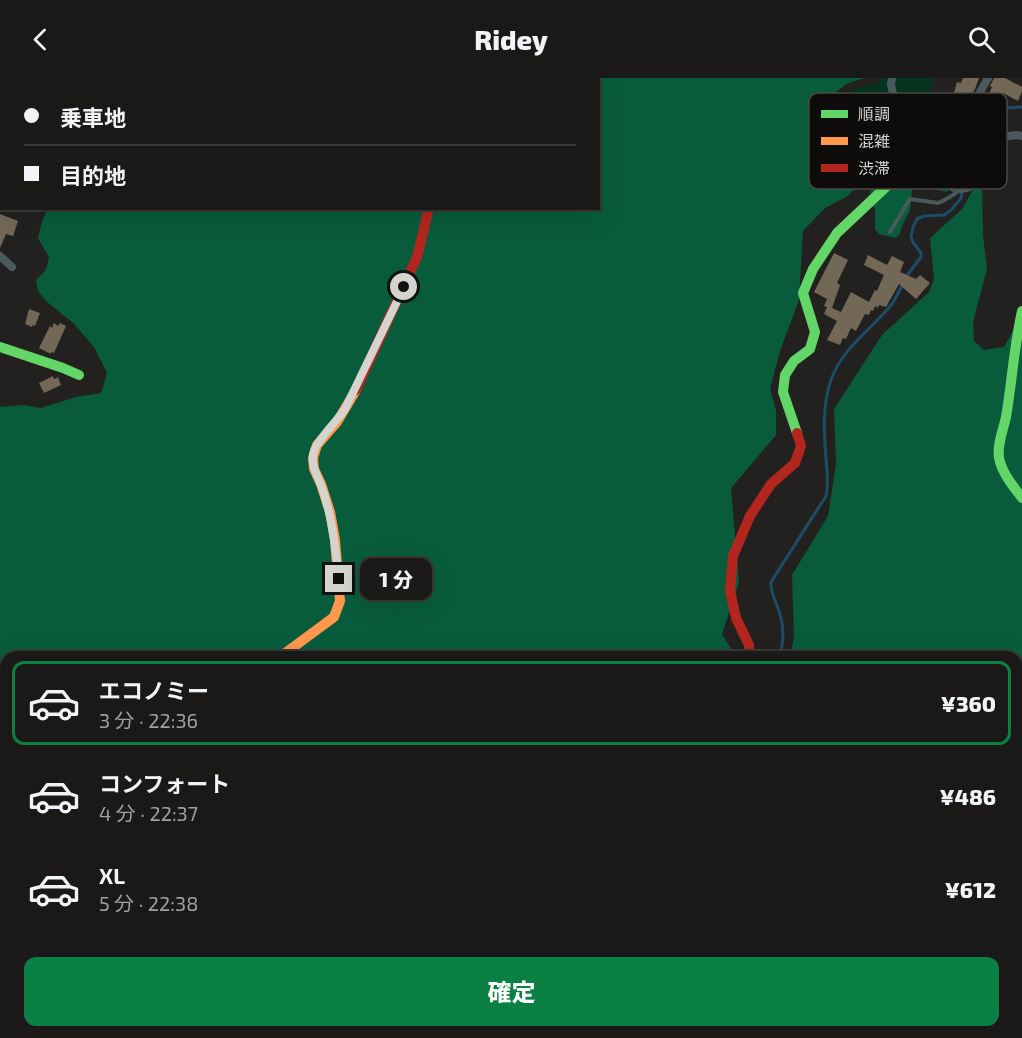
<!DOCTYPE html>
<html lang="ja">
<meta charset="utf-8">
<style>
:root{--surface:#1a1917;--page:#232220;--text:#f1f3f6;--muted:#9fa0a1;--line:#383836;--accent:#0b8043}
body{margin:0;font-family:"Exo 2","Noto Sans JP",sans-serif;background:var(--page);color:var(--text);height:100vh;display:flex;flex-direction:column;font-size:22px;white-space:nowrap}
*{box-sizing:border-box;margin:0}
p{font-size:20px;color:var(--muted)}
.icon{flex:none;width:33px;height:33px;fill:none;stroke:currentColor;stroke-width:2;stroke-linecap:round;stroke-linejoin:round}
.map{position:relative;flex:1;overflow:hidden}
.side{position:absolute;left:0px;top:573px;width:1023px;height:387px;display:flex;flex-direction:column;background:var(--surface);border-radius:18px 18px 0 0;box-shadow:0 6px 24px #0002,0 0 0 2px var(--line)}
.side>*{flex:none}
.top-card{position:absolute;left:0px;top:0px;width:600px;height:132px;box-shadow:0 6px 24px #0002,0 0 0 2px var(--line);display:grid;align-content:center;height:132px;padding:0 24px;background:var(--surface)}
.end{position:absolute;width:27px;height:27px;margin:-14px;border:8px solid #d5d3d0;background:#111;box-shadow:0 0 0 3px #111}
.from{border-radius:50%}
.bubble{position:absolute;height:42px;border-radius:12px;background:var(--surface);box-shadow:0 6px 24px #0002,0 0 0 2px var(--line);font-size:20px;font-weight:800;line-height:42px;text-align:center}
.top-card b{display:flex;align-items:center;gap:21px;height:57px;font-size:22px}
.top-card b+b{border-top:2px solid var(--line)}
.top-card i{width:15px;height:15px;background:var(--text)}
ul{padding:10px 0 0;list-style:none}
li{display:flex;align-items:center;gap:18px;height:84px;margin:0 12px 9px;padding:0 12px;border:3px solid transparent;border-radius:12px}
li div{flex:1}
li b{display:block;font-size:22px}
li em{font-style:normal;font-weight:800}
li.on{border-color:var(--accent)}
li>.icon{width:54px;height:54px;stroke-width:1.5}
.primary-button{display:flex;gap:12px;margin-top:auto;padding:12px 24px}
.primary-button a{flex:1;height:69px;border-radius:12px;background:var(--accent);color:#fff;font-size:24px;font-weight:800;line-height:69px;text-align:center}
header{display:flex;justify-content:space-between;align-items:center;height:78px;padding:0 24px;background:var(--surface);font-size:27px;font-weight:800}
.map>svg:first-child{display:block}
.green{fill:#053320}
.forest{fill:#085c3c}
.lines{fill:none;stroke-linecap:round;stroke-linejoin:round}
.stream{stroke:#1b4d68;stroke-width:3}
.building{fill:#736855}
.path{stroke:#4e585a;stroke-width:1.5;stroke-dasharray:1.5 4.5;stroke-linecap:butt}
.lane{stroke:#495a5c;stroke-width:4}
.street{stroke:#495a5c;stroke-width:8}
.fast{stroke:#63d668;stroke-width:10}
.slow{stroke:#ff974d;stroke-width:10}
.jam{stroke:#b3261e;stroke-width:10}
.route{stroke:#d5d3d0;stroke-width:8}
.key{fill:#0d0c0a;stroke:#494845;stroke-width:1.5}
.key-label{font-size:16px;fill:#d5d3d0}
</style>
<header><svg class="icon" aria-label="back" viewBox="0 0 24 24"><path d="M15 5l-7 7 7 7"/></svg>Ridey<svg class="icon" aria-label="search" viewBox="0 0 24 24"><circle cx="10" cy="10" r="6"/><path d="M15 15l6 6"/></svg></header>
<div class="map">
<svg width="1022" height="960" viewBox="0 0 1022 960">
<rect width="100%" height="100%" fill="#23211f"/>
<path class="green" d="M883,0H935L931,9L930,44L921,74L916,75L903,62H899L883,71L862,76L854,75L849,70L835,38L838,27L846,17L856,10L876,6Z"/>
<g class="forest">
<path d="M64,0H416L417,1L65,2Z"/>
<path d="M497,0H865L848,5L836,14L826,29L824,45L835,70L849,87L861,89L863,101L848,118L825,130L803,153L799,222L780,273L770,311L776,332V357L731,410L739,504L722,556L736,579H6V954H24L19,960H0V329L24,327L41,330L76,319L101,315L107,295L94,269L74,246L46,223L38,213L36,202L46,192L49,179L38,160L41,147L47,131L598,130V2H497Z"/>
<path d="M901,75L932,83L940,92L949,98L951,104L947,114L933,111L926,106L912,112L910,132L902,148L900,156L895,160L879,156L875,151V130L872,126L870,114L888,80L893,77Z"/>
<path d="M977,105H982L983,157L987,191L973,244L974,263L984,272L1004,269L1022,237V960H183L189,954H1017V579H790L794,559L792,497L828,438L836,386L834,331L882,257L929,214L934,201L930,160L962,131Z"/>
</g>
<g class="lines">
<g class="stream">
<path d="M905,200L921,179V175L913,164L911,159L913,149L917,141L924,138L944,137L950,133L958,124L961,120L964,104L970,96L976,84L980,60L990,45L1004,30L1022,29"/>
<path d="M779,579C784,565 784,550 780,536C777,525 770,515 771,504L826,418C829,405 827,393 826,381C824,354 822,328 831,302C842,270 871,252 892,226C896,220 899,213 903,206"/>
<path d="M563,960L567,954"/>
</g>
</g>
<g class="building">
<path d="M963,0H979L975,11L956,46L959,51L974,59L972,70H974L972,83L969,82L967,94L939,88L942,78L940,77L943,62L939,60L940,56L949,33L957,4L961,5Z"/>
<path d="M994,0H1005L1022,9V13L1018,23L1003,15L995,32L991,31L983,48L981,49L970,44L982,23L985,24L992,9L990,8Z"/>
<path d="M0,136L18,143L13,158L6,156L0,170Z"/>
<path d="M834,175L848,182L837,205L840,207L832,230L841,234L851,214L869,224L875,212L877,213L884,197L864,187L868,177L887,187L892,178L904,184L900,194L916,201L920,197L930,205L916,221L899,206L886,229L879,227L878,230L875,228L873,233L871,232L869,237L865,236L856,253L851,250L846,261L843,260L840,267L827,262L837,243L824,236L827,229L824,228L827,221L814,214Z"/>
<path d="M29,231L40,235L35,248L33,247L32,249L25,246Z"/>
<path d="M54,245L58,248L60,245L66,248L54,275L51,274V276L39,270L50,248L52,250Z"/>
<path d="M53,298L54,301L58,299L61,307L44,315L39,305Z"/>
</g>
<g class="lines">
<path class="path" d="M506,960L512,954"/>
<path class="lane" d="M890,154L910,121L938,125C942,124 957,115 959,112"/>
<g class="street">
<path d="M892,0L891,6L895,25L930,54L924,83C935,95 951,118 970,109L981,87L989,63L993,60L1017,57L1022,58"/>
<path d="M988,0L962,46L991,61"/>
<path d="M33,2L34,0"/>
<path d="M455,2V0"/>
<path d="M0,83L2,81"/>
<path d="M0,178L12,189"/>
<path d="M0,771L6,770"/>
<path d="M134,960L136,954"/>
</g>
<g class="fast">
<path d="M1022,233C1014,268 1012,304 1006,339C1003,353 997,366 999,380C1002,395 1013,408 1022,420"/>
<path d="M0,269L63,290L79,297"/>
<path d="M797,355L783,314L785,297L794,283L810,271L815,254L803,215L813,191L837,155L905,91L924,83"/>
</g>
<path class="slow" d="M280,579L334,539L340,523L335,462L330,434L321,406L314,391L313,380L317,367L337,344L356,312"/>
<g class="jam">
<path d="M356,312L417,179L429,130"/>
<path d="M750,579L749,567L736,540L730,513L733,478L750,438L771,406L795,385L801,368L797,355"/>
</g>
</g>
<g class="lines">
<path class="route" d="M339,501C335,471 333,442 323,413C319,400 309,386 314,373C318,361 337,343 345,331L404,209"/>
</g>
<rect x="809" y="15" width="198" height="96" rx="9" class="key"/>
<rect x="821" y="32" width="27" height="8" fill="#63d668"/>
<rect x="821" y="59" width="27" height="8" fill="#ff974d"/>
<rect x="821" y="86" width="27" height="8" fill="#b3261e"/>
<g class="key-label">
<text x="858" y="42">順調</text>
<text x="858" y="69">混雑</text>
<text x="858" y="96">渋滞</text>
</g>
</svg>
<i class="end from" style="left:404px;top:209px"></i>
<i class="end" style="left:339px;top:501px"></i>
<div class="bubble" style="left:360px;top:480px;width:72px">1 分</div>
<div class="top-card">
<b><i class="from"></i>乗車地</b>
<b><i></i>目的地</b>
</div>
<section class="side">
<ul>
<li class="on"><svg class="icon" aria-label="car" viewBox="0 0 24 24"><path d="M5 17H2v-5l4-1 3-4h7l3 4 3 1v5h-3M9 17h6M6 11h13"/><circle cx="7" cy="17" r="2"/><circle cx="17" cy="17" r="2"/></svg><div><b>エコノミー</b><p>3 分 · 22:36</p></div><em>¥360</em></li>
<li><svg class="icon" aria-label="car" viewBox="0 0 24 24"><path d="M5 17H2v-5l4-1 3-4h7l3 4 3 1v5h-3M9 17h6M6 11h13"/><circle cx="7" cy="17" r="2"/><circle cx="17" cy="17" r="2"/></svg><div><b>コンフォート</b><p>4 分 · 22:37</p></div><em>¥486</em></li>
<li><svg class="icon" aria-label="car" viewBox="0 0 24 24"><path d="M5 17H2v-5l4-1 3-4h7l3 4 3 1v5h-3M9 17h6M6 11h13"/><circle cx="7" cy="17" r="2"/><circle cx="17" cy="17" r="2"/></svg><div><b>XL</b><p>5 分 · 22:38</p></div><em>¥612</em></li>
</ul>
<div class="primary-button"><a>確定</a></div>
</section>
</div>
